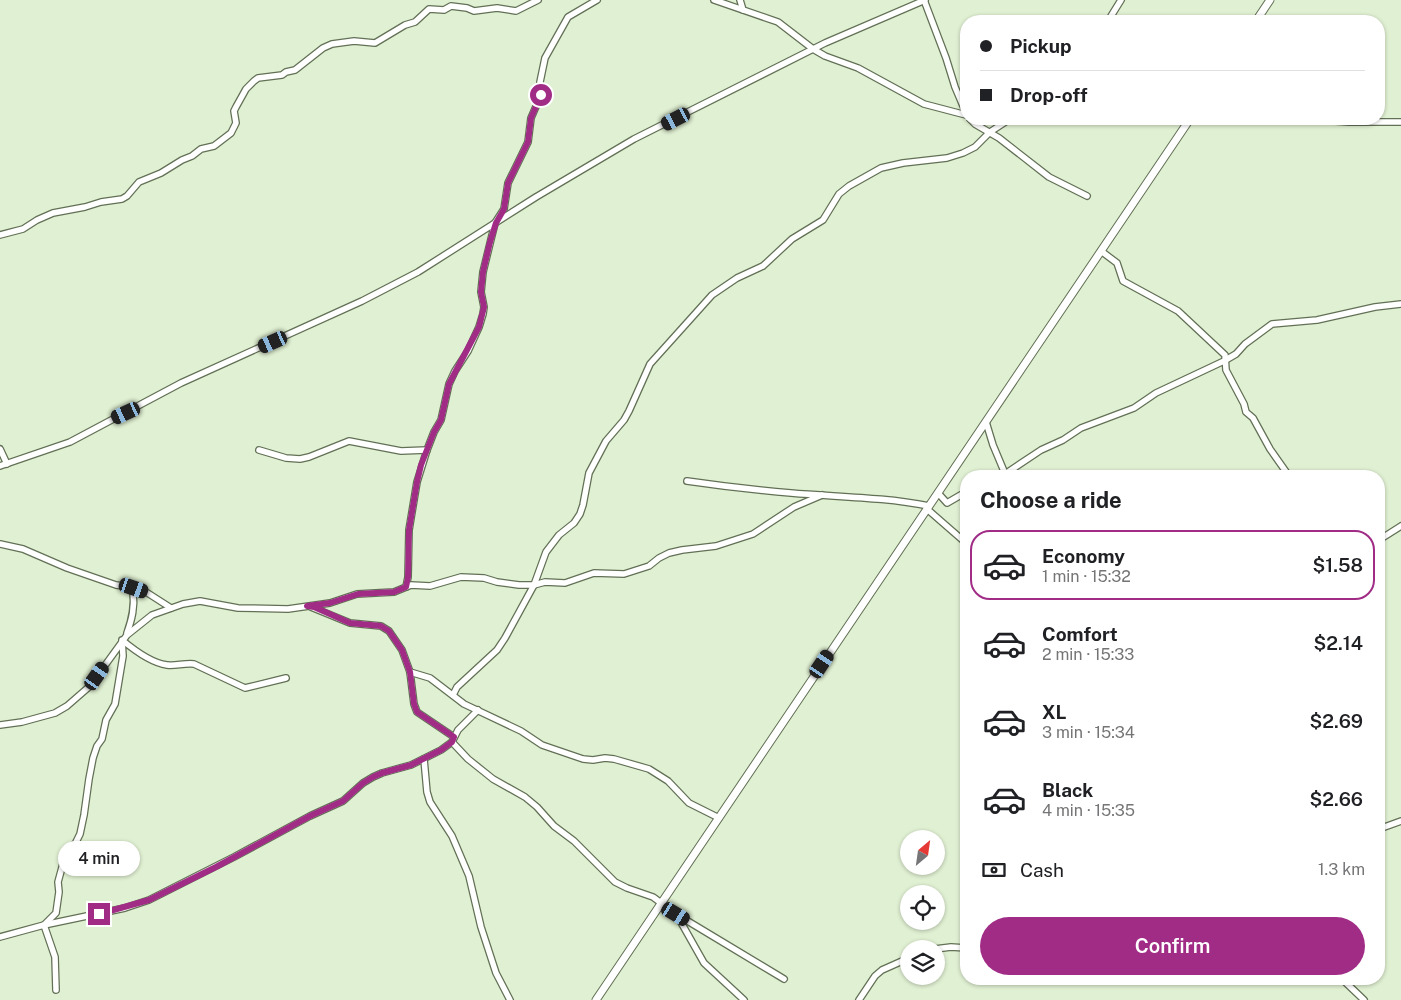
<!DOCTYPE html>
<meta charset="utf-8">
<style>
:root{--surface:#fff;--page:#f2f2f2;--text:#202124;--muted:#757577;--line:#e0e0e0;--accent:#a02c86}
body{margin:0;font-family:"Public Sans",sans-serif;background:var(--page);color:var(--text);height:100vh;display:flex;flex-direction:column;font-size:19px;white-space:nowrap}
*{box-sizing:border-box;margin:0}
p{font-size:16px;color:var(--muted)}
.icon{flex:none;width:28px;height:28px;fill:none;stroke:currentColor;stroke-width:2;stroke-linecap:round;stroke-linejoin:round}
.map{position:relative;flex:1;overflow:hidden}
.side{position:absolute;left:960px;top:470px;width:425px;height:515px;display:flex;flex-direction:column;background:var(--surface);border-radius:20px;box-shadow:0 1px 4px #0004}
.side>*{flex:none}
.guide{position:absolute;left:960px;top:15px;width:425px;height:110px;border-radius:20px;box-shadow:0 1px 4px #0004;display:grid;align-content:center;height:110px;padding:0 20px;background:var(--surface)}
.needle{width:32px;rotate:29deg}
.tools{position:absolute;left:900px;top:830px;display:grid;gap:10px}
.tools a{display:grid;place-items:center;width:45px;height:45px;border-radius:50%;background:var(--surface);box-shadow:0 1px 4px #0004;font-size:25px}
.end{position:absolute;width:22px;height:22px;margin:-11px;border:6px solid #a02c86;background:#fff;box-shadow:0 0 0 2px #fff}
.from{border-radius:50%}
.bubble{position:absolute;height:35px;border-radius:18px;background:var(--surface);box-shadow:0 1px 4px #0004;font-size:16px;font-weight:600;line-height:35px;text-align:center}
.car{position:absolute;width:15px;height:30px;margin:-15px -8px;border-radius:6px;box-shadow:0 0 4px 1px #0007;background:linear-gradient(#222 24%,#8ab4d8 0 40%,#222 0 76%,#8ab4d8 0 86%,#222 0)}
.guide b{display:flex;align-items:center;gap:18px;height:48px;font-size:19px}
.guide b+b{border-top:1px solid var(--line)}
.guide i{width:12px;height:12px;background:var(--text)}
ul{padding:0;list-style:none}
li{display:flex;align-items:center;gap:15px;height:70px;margin:0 10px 8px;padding:0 10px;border:2px solid transparent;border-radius:20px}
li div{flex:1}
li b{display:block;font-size:19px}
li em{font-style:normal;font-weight:600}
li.selected{border-color:var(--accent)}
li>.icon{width:45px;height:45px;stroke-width:1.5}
h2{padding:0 20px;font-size:22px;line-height:60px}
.pay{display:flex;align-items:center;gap:12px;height:55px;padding:0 20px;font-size:19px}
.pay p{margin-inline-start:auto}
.cta{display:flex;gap:10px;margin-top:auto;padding:10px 20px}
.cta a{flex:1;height:58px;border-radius:30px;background:var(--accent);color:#fff;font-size:20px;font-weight:600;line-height:58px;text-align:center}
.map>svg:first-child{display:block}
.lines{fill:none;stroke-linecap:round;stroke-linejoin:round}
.minor-casing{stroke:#627055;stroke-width:8}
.tertiary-casing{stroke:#627055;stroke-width:9}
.minor{stroke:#fff;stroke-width:5.5}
.tertiary{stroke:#fff;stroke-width:7}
.route{stroke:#a02c86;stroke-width:6}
</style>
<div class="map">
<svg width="1401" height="1000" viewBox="0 0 1401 1000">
<rect width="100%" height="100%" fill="#e0f0d2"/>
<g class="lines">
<g class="minor-casing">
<g id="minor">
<path d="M714,0L778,22L813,49L825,56L858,68L924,104L966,115"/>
<path d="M740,0L743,10"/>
<path d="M924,0L946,58L955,87L966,113"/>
<path d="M1108,21L1121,0"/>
<path d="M970,119L975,124L999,138L1049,177L1087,196"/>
<path d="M1307,119L1349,122H1401"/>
<path d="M0,235L23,229L37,220L53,213L85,207L101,202L122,199L127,196L139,182L161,173L182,160L192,156L201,149L214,146L231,133L236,123L234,111L236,107L246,89L254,81L258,78L282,75L286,72L295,70L323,48L332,44L354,41L375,43L405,25L415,22L429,9L444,10L451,6L467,8L474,11L497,8L516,11L538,0"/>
<path d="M1101,251L1117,263L1123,281L1178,311L1225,355L1226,370L1244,404L1246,412L1253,418L1270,449L1289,476"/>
<path d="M986,422L993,445L1006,476"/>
<path d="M0,449L7,464"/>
<path d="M259,450L286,458L300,459L309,457L349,441L401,451L427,450"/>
<path d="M0,466L70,442L181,383L362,301L418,272L536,197L634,139L825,43L925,0"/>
<path d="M1002,476L1041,450L1063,440L1081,428L1134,408L1156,393L1224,361L1236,354L1245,344L1272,324L1317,320L1375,307L1401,304"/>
<path d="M687,481C721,486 756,490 791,493C837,497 883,497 929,506"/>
<path d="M938,493L947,503L966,492"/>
<path d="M927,509L966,543"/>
<path d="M1379,540L1401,526"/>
<path d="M0,544L23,549L67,568L116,585L130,587L146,592L171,608"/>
<path d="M125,587L133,592C135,607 132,619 127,633"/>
<path d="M406,587L408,577L409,530L417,482L427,450L434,432L441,420L449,384L455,371L468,351L479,327L483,314L484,307L481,292L483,272L495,223L504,209L508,183L528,142L531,118L541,95L540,82L545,58L568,17L597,0"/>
<path d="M311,607L350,623L381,626L389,631L402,650L410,672L414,704L417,712L454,737"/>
<path d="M410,672L430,678L464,704L521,731L542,745L583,759L593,760L605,758L614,759L649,769L668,781L689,803L719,818"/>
<path d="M453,695L457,687L497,650L505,638L534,585L546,552L559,535L574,523L580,514L583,505L589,473L606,441L624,420L629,411L650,364L712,295L737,278L763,266L792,239L823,220L839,194L849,186L881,168L903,163L947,158L963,153L975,147L990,132L1010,119"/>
<path d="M0,725L22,722L55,713L67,706L90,686L127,635L152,615L183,604L200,601L238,608L288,609L330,603L357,594L394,592L411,585L430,586L461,577L484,578L497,582L519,585H534L545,582L565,583L594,573L624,574L649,566L659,558L669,553L682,550L716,546L753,534L794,507L822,495"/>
<path d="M452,742L468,759L493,779L525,797L537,807L554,826L574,841L615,882L627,888L653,897L676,914L784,979"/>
<path d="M424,759L427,792L430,802L452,836L469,876L481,927L496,973L510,1000"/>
<path d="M1379,829L1401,821"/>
<path d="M678,917L704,963L744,1000"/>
<path d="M0,937L44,925L125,908L149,900L234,857L310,816L343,801L363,783L373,777L382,773L411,765L441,750L452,742L458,730L478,710"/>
<path d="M935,949L951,947L966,948"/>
<path d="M1342,979L1364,1000"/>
<path d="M56,990L55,957L44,925L56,913L59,892L58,882L67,849L75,844L80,834L84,815L89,779L93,758L97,746L102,739L106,720L115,704L123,656L122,640C134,650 151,663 167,665C176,666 184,663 194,664L245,688L286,678"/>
<path d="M859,1000L875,976L882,970L909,958"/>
</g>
</g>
<g class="tertiary-casing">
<g id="tertiary">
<path d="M1256,21L1270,0"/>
<path d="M596,1000L1190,119"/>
</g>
</g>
<use href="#minor" class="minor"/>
<use href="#tertiary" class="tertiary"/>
</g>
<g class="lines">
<path class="route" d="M99,914L149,900L216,867L310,816L343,801L363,783L373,777L382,773L411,765L441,750L452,742L454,737L417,712L414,704L410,672L402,650L389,631L381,626L350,623L314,607L307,606L330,603L358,594L394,592L406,587L408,577L409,530L417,482L421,465L434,432L441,420L449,384L479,327L484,307L481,292L483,272L490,242L496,223L504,209L508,183L528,142L531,118L541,95"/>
</g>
</svg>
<div class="tools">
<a><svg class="needle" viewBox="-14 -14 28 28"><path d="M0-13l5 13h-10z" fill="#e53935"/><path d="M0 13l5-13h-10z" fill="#757577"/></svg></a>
<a><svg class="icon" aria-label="locate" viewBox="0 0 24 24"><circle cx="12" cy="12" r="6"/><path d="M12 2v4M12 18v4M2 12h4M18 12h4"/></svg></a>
<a><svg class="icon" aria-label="layers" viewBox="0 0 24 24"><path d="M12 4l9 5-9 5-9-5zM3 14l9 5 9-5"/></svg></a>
</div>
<i class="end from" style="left:541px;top:95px"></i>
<i class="end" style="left:99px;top:914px"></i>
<div class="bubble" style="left:58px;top:841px;width:82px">4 min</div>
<i class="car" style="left:676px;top:119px;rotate:243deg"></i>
<i class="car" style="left:273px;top:342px;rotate:246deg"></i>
<i class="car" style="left:126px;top:413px;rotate:245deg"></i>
<i class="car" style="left:134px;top:588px;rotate:109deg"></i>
<i class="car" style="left:822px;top:664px;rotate:34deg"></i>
<i class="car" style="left:97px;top:676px;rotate:35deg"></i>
<i class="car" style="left:676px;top:914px;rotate:121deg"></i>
<div class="guide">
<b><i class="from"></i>Pickup</b>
<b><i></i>Drop-off</b>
</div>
<section class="side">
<h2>Choose a ride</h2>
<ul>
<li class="selected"><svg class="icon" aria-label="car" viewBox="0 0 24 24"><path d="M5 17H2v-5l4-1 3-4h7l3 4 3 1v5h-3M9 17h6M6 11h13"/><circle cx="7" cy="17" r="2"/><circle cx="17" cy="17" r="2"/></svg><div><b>Economy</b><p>1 min · 15:32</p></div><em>$1.58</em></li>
<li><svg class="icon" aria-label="car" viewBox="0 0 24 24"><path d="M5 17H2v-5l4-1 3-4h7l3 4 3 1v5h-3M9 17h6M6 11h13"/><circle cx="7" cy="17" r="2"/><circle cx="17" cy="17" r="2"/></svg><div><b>Comfort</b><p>2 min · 15:33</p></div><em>$2.14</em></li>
<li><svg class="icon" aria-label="car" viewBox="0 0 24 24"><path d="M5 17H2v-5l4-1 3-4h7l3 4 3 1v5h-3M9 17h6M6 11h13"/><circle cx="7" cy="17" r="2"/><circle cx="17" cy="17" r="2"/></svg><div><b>XL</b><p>3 min · 15:34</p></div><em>$2.69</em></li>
<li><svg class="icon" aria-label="car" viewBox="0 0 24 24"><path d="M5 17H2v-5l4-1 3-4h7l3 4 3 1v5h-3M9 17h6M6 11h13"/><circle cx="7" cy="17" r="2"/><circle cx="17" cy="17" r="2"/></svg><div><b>Black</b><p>4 min · 15:35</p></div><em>$2.66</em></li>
</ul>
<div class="pay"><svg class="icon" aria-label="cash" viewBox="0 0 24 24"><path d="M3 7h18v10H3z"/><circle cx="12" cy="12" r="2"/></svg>Cash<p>1.3 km</p></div>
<div class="cta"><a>Confirm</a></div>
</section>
</div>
